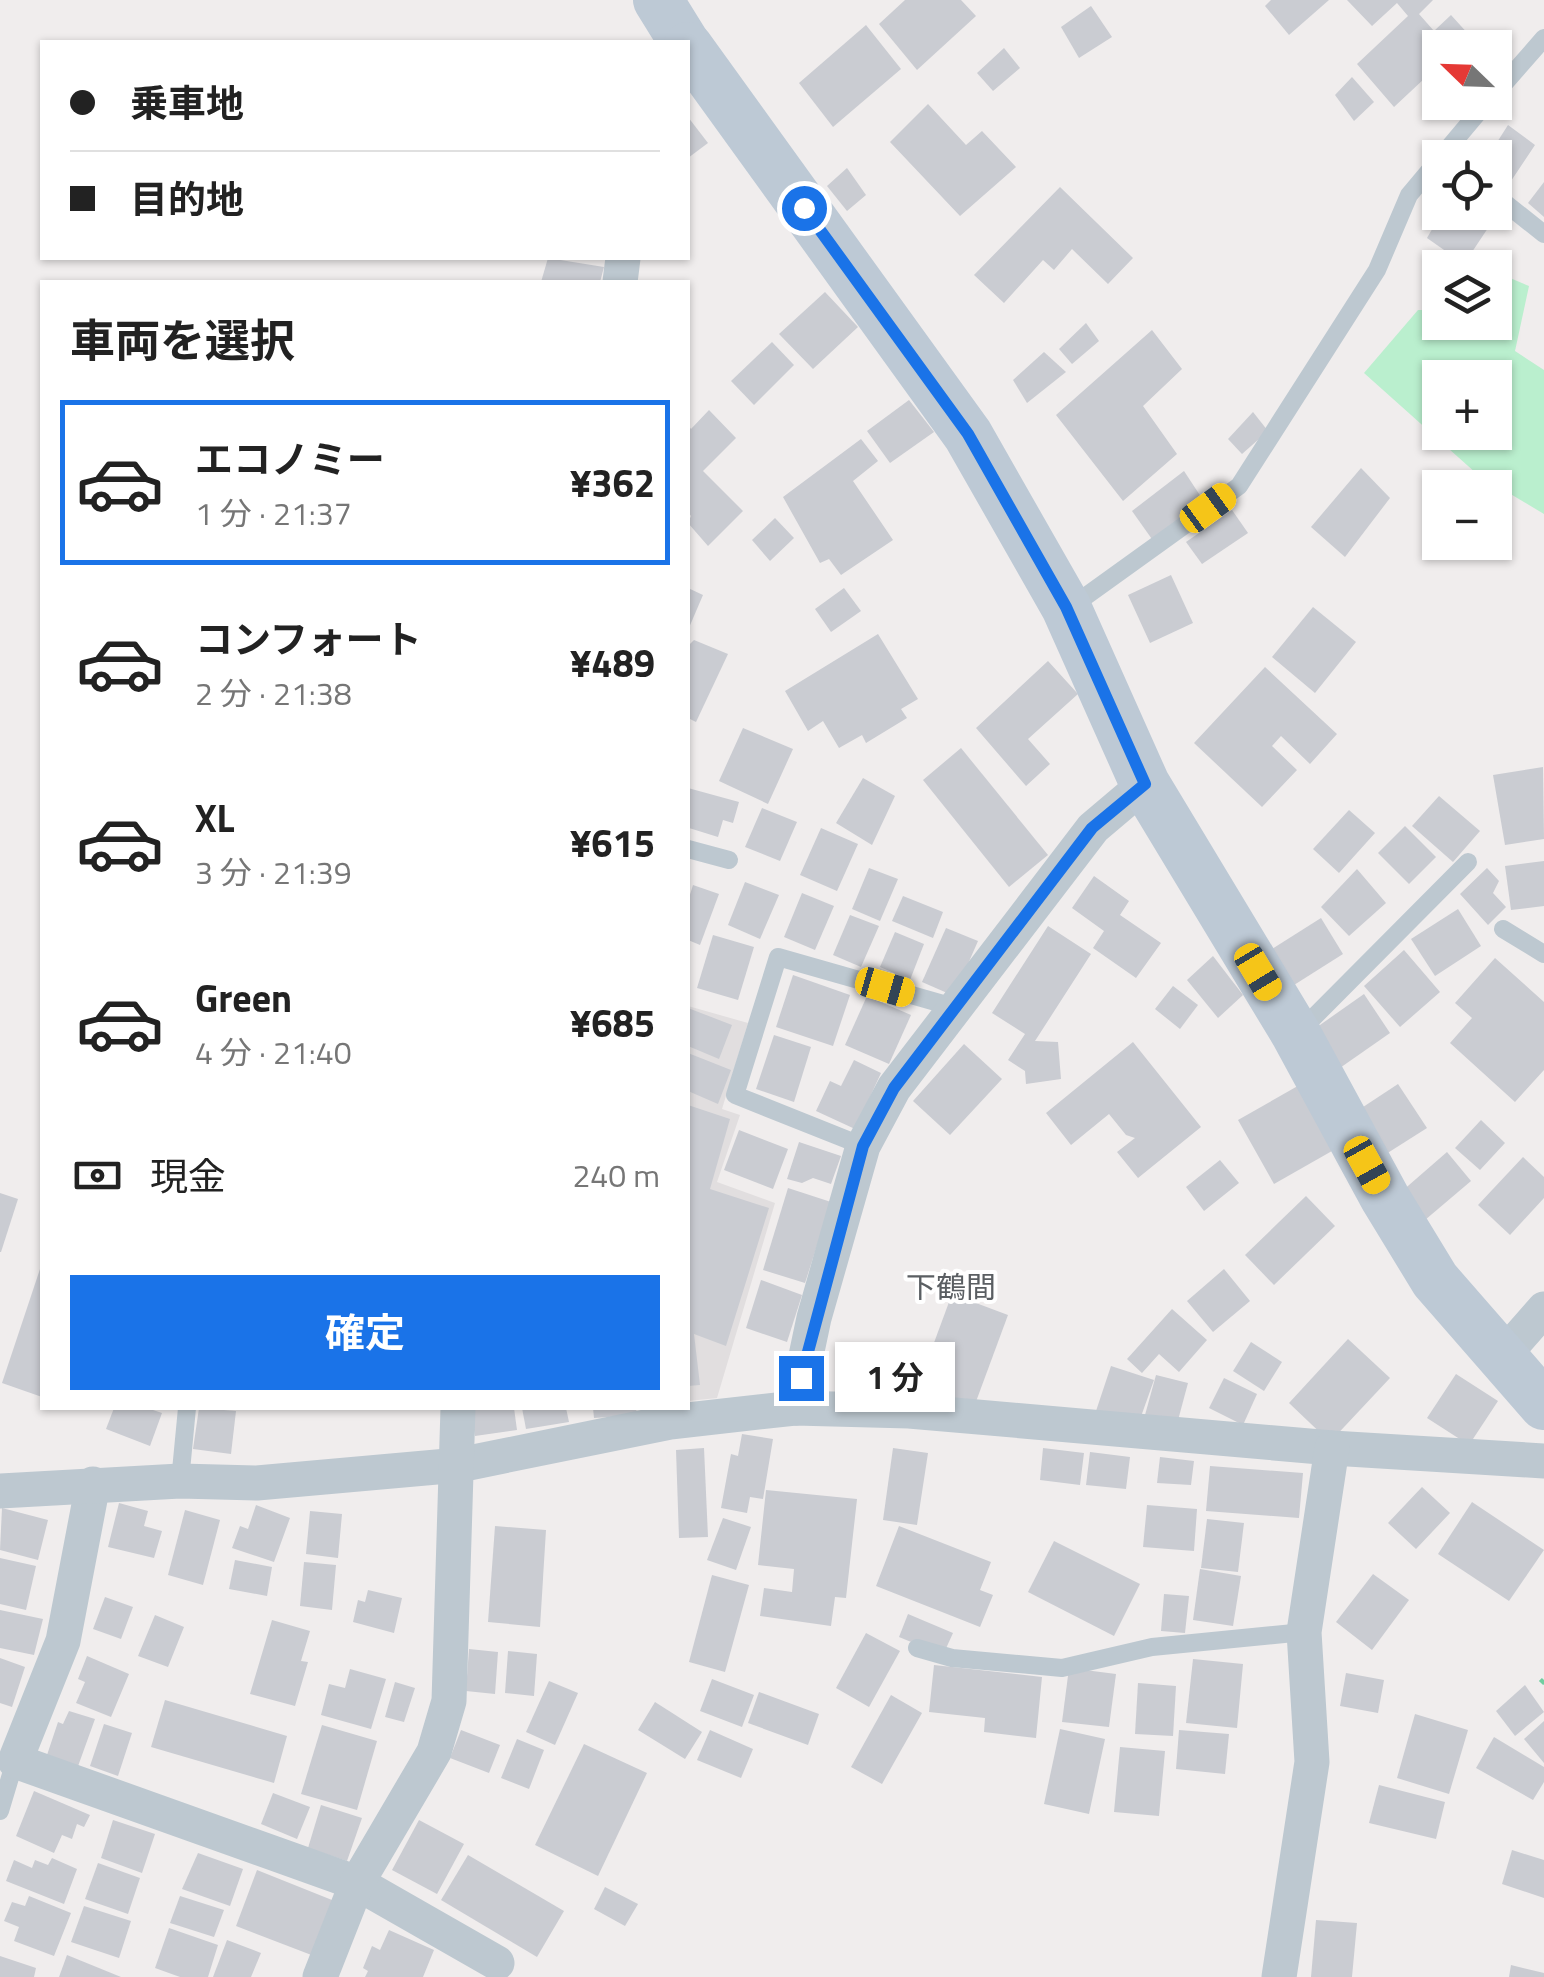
<!DOCTYPE html>
<html lang="ja">
<meta charset="utf-8">
<style>
:root{--surface:#fff;--page:#f6f6f6;--text:#222;--muted:#767676;--line:#e0e0e0;--accent:#1a73e8}
body{margin:0;font-family:"Titillium Web","Noto Sans JP",sans-serif;background:var(--page);color:var(--text);height:100vh;display:flex;flex-direction:column;font-size:38px;white-space:nowrap}
*{box-sizing:border-box;margin:0}
p{font-size:32px;color:var(--muted)}
.icon{flex:none;width:55px;height:55px;fill:none;stroke:currentColor;stroke-width:2;stroke-linecap:round;stroke-linejoin:round}
.map{position:relative;flex:1;overflow:hidden}
.panel{position:absolute;left:40px;top:280px;width:650px;height:1130px;display:flex;flex-direction:column;background:var(--surface);border-radius:0px;box-shadow:0 2px 8px #0004}
.panel>*{flex:none}
.top-card{position:absolute;left:40px;top:40px;width:650px;height:220px;border-radius:0px;box-shadow:0 2px 8px #0004;display:grid;align-content:center;height:220px;padding:0 30px;background:var(--surface)}
.needle{width:65px;rotate:293deg}
.fabs{position:absolute;left:1422px;top:30px;display:grid;gap:20px}
.fabs a{display:grid;place-items:center;width:90px;height:90px;border-radius:0px;background:var(--surface);box-shadow:0 2px 8px #0004;font-size:50px}
.end{position:absolute;width:45px;height:45px;margin:-22px;border:12px solid #1a73e8;background:#fff;box-shadow:0 0 0 5px #fff}
.from{border-radius:50%}
.bubble{position:absolute;height:70px;border-radius:0px;background:var(--surface);box-shadow:0 2px 8px #0004;font-size:32px;font-weight:700;line-height:70px;text-align:center}
.car{position:absolute;width:30px;height:60px;margin:-30px -15px;border-radius:12px;box-shadow:0 0 8px 2px #0007;background:linear-gradient(#f5c518 24%,#345 0 40%,#f5c518 0 76%,#345 0 86%,#f5c518 0)}
.top-card b{display:flex;align-items:center;gap:35px;height:95px;font-size:38px}
.top-card b+b{border-top:2px solid var(--line)}
.top-card i{width:25px;height:25px;background:var(--text)}
ul{padding:0;list-style:none}
li{display:flex;align-items:center;gap:30px;height:165px;margin:0 20px 15px;padding:0 10px;border:5px solid transparent;border-radius:0px}
li div{flex:1}
li b{display:block;font-size:38px}
li em{font-style:normal;font-weight:700}
li.on{border-color:var(--accent)}
li>.icon{width:90px;height:90px;stroke-width:1.5}
h2{padding:0 30px;font-size:45px;line-height:120px}
.pay{display:flex;align-items:center;gap:25px;height:110px;padding:0 30px;font-size:38px}
.pay p{margin-inline-start:auto}
.button{display:flex;gap:20px;margin-top:auto;padding:20px 30px}
.button a{flex:1;height:115px;border-radius:0px;background:var(--accent);color:#fff;font-size:40px;font-weight:700;line-height:115px;text-align:center}
.map>svg:first-child{display:block}
.education{fill:#e1dedf}
.green{fill:#baefce;fill-rule:evenodd}
.building{fill:#caccd2}
.lines{fill:none;stroke-linecap:round;stroke-linejoin:round}
.path{stroke:#71cea0;stroke-width:6;stroke-dasharray:8 5;stroke-linecap:butt}
.lane{stroke:#bdc8d0;stroke-width:18}
.street{stroke:#bdc8d0;stroke-width:35}
.secondary{stroke:#bdc9d5;stroke-width:50}
.route{stroke:#1a73e8;stroke-width:12}
.labels{text-anchor:middle;dominant-baseline:central;stroke-width:8;stroke-linejoin:round;paint-order:stroke}
.neighbourhood-label{font-size:30px;fill:#5a5e62;stroke:#fff}
</style>
<div class="map">
<svg width="1544" height="1977" viewBox="0 0 1544 1977">
<rect width="100%" height="100%" fill="#f0eded"/>
<path class="education" d="M688,1006L748,1023L722,1109L740,1115L717,1182L775,1203L717,1398L688,1401Z"/>
<path class="green" d="M1503,275L1529,286L1515,351L1544,370V514L1477,474L1364,373L1418,310H1440V322H1495V281ZM1440,378H1495V432H1440Z"/>
<g class="building">
<path d="M905,0H961L976,16L917,70L879,24Z"/>
<path d="M1271,0H1329L1289,35L1265,6Z"/>
<path d="M1347,0H1433L1419,14L1434,31L1451,15L1470,36L1458,48H1440V64L1394,107L1357,64L1408,16L1397,3L1372,26Z"/>
<path d="M1091,6L1112,37L1079,58L1061,27Z"/>
<path d="M866,25L901,69L833,127L799,83Z"/>
<path d="M1004,48L1020,68L993,91L977,73Z"/>
<path d="M1352,77L1374,102L1354,121L1335,95Z"/>
<path d="M928,104L966,145L982,131L1016,167L960,216L890,142Z"/>
<path d="M688,117L708,143L688,158Z"/>
<path d="M1508,125L1535,145L1507,187L1495,178V158H1487Z"/>
<path d="M847,168L866,195L847,211L827,186Z"/>
<path d="M1544,182V217L1528,203Z"/>
<path d="M1060,187L1133,258L1108,284L1072,249L1054,270L1043,260L1004,303L974,275Z"/>
<path d="M1442,212L1496,216L1464,264L1427,238Z"/>
<path d="M548,258L604,267L600,282H541Z"/>
<path d="M825,292L858,327L813,369L779,334Z"/>
<path d="M1086,323L1099,341L1072,364L1059,349Z"/>
<path d="M1152,330L1182,369L1143,406L1177,454L1123,501L1056,415Z"/>
<path d="M772,342L794,365L754,405L731,381Z"/>
<path d="M1044,352L1066,372L1027,403L1013,380Z"/>
<path d="M909,400L934,432L890,463L867,431Z"/>
<path d="M709,410L736,438L703,471L743,511L708,546L688,523L691,516L688,512V425L691,429Z"/>
<path d="M1253,412L1268,431L1242,454L1228,439Z"/>
<path d="M861,439L878,461L853,481L893,540L841,575L829,559L820,563L783,497Z"/>
<path d="M1361,468L1390,498L1345,557L1311,527Z"/>
<path d="M1184,471L1205,503L1154,542L1132,511Z"/>
<path d="M1232,510L1248,533L1202,564L1186,542Z"/>
<path d="M775,518L794,538L770,561L752,540Z"/>
<path d="M1171,575L1193,623L1150,643L1128,595Z"/>
<path d="M688,588L703,595L688,630Z"/>
<path d="M844,588L861,611L831,632L815,609Z"/>
<path d="M1313,607L1356,642L1315,693L1272,657Z"/>
<path d="M878,634L918,699L901,709L907,718L866,743L862,735L839,748L823,721L808,731L785,691Z"/>
<path d="M694,640L728,654L696,722L688,718V646Z"/>
<path d="M1048,661L1078,694L1028,739L1050,764L1026,786L976,728Z"/>
<path d="M1265,667L1337,734L1310,764L1281,736L1272,746L1297,770L1262,807L1194,743Z"/>
<path d="M743,728L793,749L768,804L719,781Z"/>
<path d="M961,748L1048,855L1009,887L923,780Z"/>
<path d="M1543,767L1544,839L1505,845L1493,775Z"/>
<path d="M863,778L895,796L872,845L836,823Z"/>
<path d="M688,788L739,802L733,823L723,820L718,837L689,828Z"/>
<path d="M1439,796L1480,831L1453,862L1412,826Z"/>
<path d="M762,808L797,822L780,861L745,847Z"/>
<path d="M1349,810L1375,833L1339,873L1313,849Z"/>
<path d="M1405,826L1436,857L1409,884L1378,853Z"/>
<path d="M821,828L858,844L837,891L800,875Z"/>
<path d="M1544,861V906L1511,910L1505,866Z"/>
<path d="M869,868L898,879L880,921L852,909Z"/>
<path d="M1487,868L1499,881L1493,893L1506,907L1488,925L1460,894Z"/>
<path d="M1357,869L1386,903L1349,936L1321,907Z"/>
<path d="M1094,876L1129,901L1120,915L1161,943L1136,978L1093,948L1104,931L1072,908Z"/>
<path d="M745,882L779,895L760,939L728,925Z"/>
<path d="M693,885L719,894L700,945L688,940V901Z"/>
<path d="M802,893L834,906L815,950L784,937Z"/>
<path d="M903,896L943,912L933,938L892,921Z"/>
<path d="M1458,909L1481,946L1435,976L1411,939Z"/>
<path d="M850,915L879,926L861,967L833,955Z"/>
<path d="M1321,918L1343,954L1294,985L1272,949Z"/>
<path d="M1048,926L1091,954L1035,1041L1058,1042L1061,1079L1026,1084L1025,1071L1008,1060L1025,1034L992,1013Z"/>
<path d="M946,928L978,941L954,996L922,982Z"/>
<path d="M895,932L924,944L910,980L880,967Z"/>
<path d="M713,935L754,947L738,1000L697,988Z"/>
<path d="M1404,950L1440,992L1400,1027L1364,986Z"/>
<path d="M1213,956L1243,995L1218,1018L1187,980Z"/>
<path d="M1495,958L1544,1002V1070L1515,1102L1450,1043L1472,1018L1455,1003Z"/>
<path d="M793,975L850,995L833,1046L776,1027Z"/>
<path d="M1173,986L1198,1005L1180,1029L1155,1009Z"/>
<path d="M1364,994L1390,1033L1337,1070L1310,1032Z"/>
<path d="M867,996L911,1015L889,1064L845,1045Z"/>
<path d="M688,1008L732,1025L719,1059L688,1046Z"/>
<path d="M774,1035L811,1047L794,1102L756,1089Z"/>
<path d="M1133,1042L1201,1127L1138,1178L1117,1152L1135,1138L1126,1135L1109,1114L1071,1145L1046,1113Z"/>
<path d="M964,1044L1002,1079L950,1135L913,1101Z"/>
<path d="M688,1053L731,1070L718,1104L688,1091Z"/>
<path d="M854,1060L881,1073L855,1129L816,1111L830,1081L841,1086Z"/>
<path d="M1303,1083L1339,1147L1274,1184L1238,1120Z"/>
<path d="M1398,1084L1427,1128L1386,1154L1357,1111Z"/>
<path d="M688,1105L730,1119L710,1189L769,1208L726,1346L694,1334L700,1385L688,1386Z"/>
<path d="M1481,1120L1505,1143L1480,1170L1455,1148Z"/>
<path d="M739,1130L788,1149L773,1189L724,1170Z"/>
<path d="M799,1142L841,1156L831,1184L813,1178L802,1183L787,1179Z"/>
<path d="M1447,1152L1471,1181L1425,1220L1401,1192Z"/>
<path d="M1523,1157L1544,1177V1198L1510,1235L1478,1205Z"/>
<path d="M1220,1160L1239,1183L1204,1211L1186,1187Z"/>
<path d="M788,1188L831,1202L805,1283L763,1270Z"/>
<path d="M0,1193L18,1199L1,1252H0Z"/>
<path d="M1306,1196L1335,1226L1274,1285L1245,1255Z"/>
<path d="M42,1263V1397L2,1383Z"/>
<path d="M1224,1269L1250,1301L1213,1332L1187,1301Z"/>
<path d="M761,1280L802,1295L787,1342L746,1328Z"/>
<path d="M952,1294L1008,1315L974,1407L918,1386Z"/>
<path d="M1172,1309L1207,1340L1179,1372L1159,1354L1142,1373L1127,1359Z"/>
<path d="M1348,1339L1390,1378L1330,1442L1289,1403Z"/>
<path d="M1251,1342L1282,1362L1264,1391L1233,1371Z"/>
<path d="M1111,1366L1154,1380L1138,1425L1096,1411Z"/>
<path d="M1456,1374L1498,1401L1469,1445L1427,1418Z"/>
<path d="M1156,1375L1188,1383L1177,1424L1145,1415Z"/>
<path d="M1224,1378L1257,1394L1243,1425L1209,1408Z"/>
<path d="M114,1408H147L162,1413L150,1446L106,1429Z"/>
<path d="M199,1408L236,1411L231,1454L193,1449Z"/>
<path d="M470,1408H514L517,1430L475,1436Z"/>
<path d="M522,1408H566L569,1422L526,1429Z"/>
<path d="M593,1408H636L637,1415L594,1418Z"/>
<path d="M742,1434L773,1439L763,1499L750,1497L747,1513L721,1508L731,1454L738,1456Z"/>
<path d="M704,1448L708,1537L679,1538L676,1450Z"/>
<path d="M893,1448L928,1453L917,1525L883,1520Z"/>
<path d="M1043,1448L1084,1453L1080,1485L1040,1480Z"/>
<path d="M1090,1452L1130,1457L1126,1489L1086,1485Z"/>
<path d="M1160,1457L1194,1461L1191,1485L1157,1483Z"/>
<path d="M1210,1466L1303,1473L1299,1518L1206,1511Z"/>
<path d="M1422,1487L1450,1513L1416,1549L1388,1523Z"/>
<path d="M766,1490L857,1499L846,1598L835,1597L831,1626L760,1616L764,1588L792,1592L794,1569L758,1565Z"/>
<path d="M1472,1502L1544,1550L1509,1601L1438,1554Z"/>
<path d="M119,1503L148,1511L144,1526L162,1531L154,1558L108,1547Z"/>
<path d="M256,1505L290,1518L274,1562L232,1548L240,1526L248,1529Z"/>
<path d="M1147,1505L1197,1509L1194,1551L1143,1547Z"/>
<path d="M2,1508L48,1520L38,1560L0,1550Z"/>
<path d="M185,1510L220,1520L203,1585L168,1575Z"/>
<path d="M310,1511L342,1514L338,1558L306,1554Z"/>
<path d="M723,1518L751,1527L736,1570L707,1560Z"/>
<path d="M1207,1519L1244,1523L1238,1572L1201,1568Z"/>
<path d="M495,1526L546,1530L540,1627L488,1622Z"/>
<path d="M899,1526L991,1562L980,1590L993,1595L980,1627L876,1586Z"/>
<path d="M1054,1541L1140,1584L1114,1636L1028,1592Z"/>
<path d="M0,1558L36,1566L26,1610L0,1604Z"/>
<path d="M235,1560L272,1567L267,1596L229,1589Z"/>
<path d="M304,1562L336,1565L332,1610L300,1606Z"/>
<path d="M1200,1569L1241,1576L1233,1626L1193,1620Z"/>
<path d="M1373,1574L1409,1600L1372,1650L1336,1622Z"/>
<path d="M712,1575L749,1585L725,1672L689,1662Z"/>
<path d="M368,1590L402,1598L394,1633L353,1622L358,1600L365,1602Z"/>
<path d="M1164,1594L1189,1596L1185,1633L1161,1631Z"/>
<path d="M105,1597L133,1607L121,1639L93,1629Z"/>
<path d="M0,1610L43,1619L34,1655L0,1648Z"/>
<path d="M908,1614L953,1633L943,1655L899,1637Z"/>
<path d="M155,1615L184,1627L168,1667L138,1656Z"/>
<path d="M272,1620L310,1631L301,1661L308,1662L295,1706L250,1694Z"/>
<path d="M866,1633L900,1651L869,1707L836,1688Z"/>
<path d="M469,1649L498,1652L495,1694L466,1691Z"/>
<path d="M508,1651L537,1654L534,1696L505,1693Z"/>
<path d="M87,1656L129,1674L111,1717L76,1703L85,1682L78,1679Z"/>
<path d="M0,1658L25,1667L12,1707L0,1703Z"/>
<path d="M1193,1659L1243,1664L1237,1728L1186,1723Z"/>
<path d="M934,1665L1042,1677L1036,1738L984,1732L985,1718L929,1712Z"/>
<path d="M1069,1668L1116,1674L1109,1727L1062,1722Z"/>
<path d="M350,1669L386,1679L371,1729L321,1715L329,1684L345,1688Z"/>
<path d="M1346,1673L1384,1680L1378,1713L1340,1706Z"/>
<path d="M712,1679L754,1695L742,1727L700,1711Z"/>
<path d="M549,1681L578,1693L555,1745L526,1732Z"/>
<path d="M395,1682L415,1688L404,1722L385,1717Z"/>
<path d="M1138,1683L1176,1686L1173,1736L1135,1734Z"/>
<path d="M1525,1685L1544,1712L1515,1736L1496,1711Z"/>
<path d="M759,1692L819,1714L808,1745L748,1723Z"/>
<path d="M891,1695L922,1713L882,1784L851,1767Z"/>
<path d="M165,1700L287,1736L274,1783L151,1747Z"/>
<path d="M655,1702L702,1732L685,1759L638,1730Z"/>
<path d="M69,1711L95,1719L77,1769L46,1758L58,1722L63,1724Z"/>
<path d="M1415,1714L1468,1730L1449,1794L1397,1778Z"/>
<path d="M1544,1721V1763L1524,1739Z"/>
<path d="M104,1724L132,1733L118,1776L90,1766Z"/>
<path d="M322,1725L377,1741L357,1810L301,1794Z"/>
<path d="M1060,1729L1105,1739L1089,1814L1044,1804Z"/>
<path d="M461,1730L500,1745L489,1773L450,1758Z"/>
<path d="M710,1730L753,1749L741,1778L697,1760Z"/>
<path d="M1179,1730L1229,1734L1225,1774L1176,1769Z"/>
<path d="M1494,1737L1544,1767V1782L1533,1800L1476,1768Z"/>
<path d="M517,1739L544,1750L529,1789L501,1778Z"/>
<path d="M584,1744L647,1773L598,1876L535,1845Z"/>
<path d="M1120,1747L1165,1751L1159,1816L1114,1812Z"/>
<path d="M1379,1785L1445,1802L1436,1839L1369,1823Z"/>
<path d="M34,1791L90,1815L84,1827L77,1824L72,1839L62,1835L54,1853L16,1836Z"/>
<path d="M273,1793L310,1807L297,1839L261,1824Z"/>
<path d="M321,1805L362,1818L347,1861L308,1848Z"/>
<path d="M113,1820L155,1834L142,1873L101,1858Z"/>
<path d="M419,1820L464,1844L437,1894L392,1870Z"/>
<path d="M1512,1850L1544,1860V1898L1502,1884Z"/>
<path d="M198,1853L243,1869L230,1906L182,1889Z"/>
<path d="M468,1855L564,1911L537,1957L441,1900Z"/>
<path d="M52,1858L77,1869L64,1904L6,1881L14,1860L32,1868L35,1860L48,1865Z"/>
<path d="M98,1863L140,1878L128,1914L85,1899Z"/>
<path d="M257,1870L337,1902L314,1956L236,1926Z"/>
<path d="M605,1887L638,1904L625,1926L594,1909Z"/>
<path d="M29,1896L71,1913L54,1956L14,1941L19,1927L4,1921L12,1902L25,1906Z"/>
<path d="M180,1896L224,1910L214,1937L170,1923Z"/>
<path d="M84,1906L131,1921L119,1958L71,1942Z"/>
<path d="M1316,1920L1357,1923L1352,1977H1311Z"/>
<path d="M169,1928L218,1945L208,1977H180L155,1968Z"/>
<path d="M389,1930L434,1950L423,1977H365L368,1971L363,1968L372,1946L380,1950Z"/>
<path d="M227,1940L261,1953L251,1977H213Z"/>
<path d="M67,1955L121,1977H59Z"/>
<path d="M0,1956L36,1968L34,1977H0Z"/>
<path d="M1511,1965L1544,1973V1977H1509Z"/>
</g>
<g class="lines">
<path class="path" d="M1541,1683L1544,1680"/>
<g class="lane">
<path d="M1495,94L1544,38"/>
<path d="M1495,195L1544,234"/>
<path d="M1068,609L1239,486L1377,270L1409,195L1487,102"/>
<path d="M688,849L729,860"/>
<path d="M1503,929L1544,954"/>
<path d="M1300,1031L1468,862"/>
<path d="M863,1146L735,1095L778,957L957,1008"/>
<path d="M180,1481L187,1408"/>
<path d="M917,1648L952,1658L1062,1668L1152,1647L1304,1632"/>
<path d="M0,1811L15,1761"/>
</g>
<g class="street">
<path d="M620,282L623,258"/>
<path d="M1501,1358L1544,1309"/>
<path d="M795,1408L814,1318L863,1146L894,1088L1093,828L1145,784"/>
<path d="M93,1484L63,1641L15,1761L357,1883L497,1963"/>
<path d="M0,1491L180,1481L257,1483L459,1465L670,1422L795,1408L909,1411L1332,1448L1544,1461"/>
<path d="M320,1977L357,1883L434,1752L449,1701L458,1408"/>
<path d="M1279,1977L1312,1762L1304,1632L1332,1448"/>
</g>
<g class="secondary">
<path d="M658,0L684,42"/>
<path d="M688,47L968,435L1066,607L1145,784L1296,1034L1385,1198L1435,1280L1544,1405"/>
</g>
</g>
<g class="lines">
<path class="route" d="M801,1378L863,1146L894,1088L1092,828L1145,784L1066,607L968,434L804,208"/>
</g>
<g class="labels">
<g class="neighbourhood-label">
<text x="951" y="1287">下鶴間</text>
</g>
</g>
</svg>
<div class="fabs">
<a><svg class="needle" viewBox="-14 -14 28 28"><path d="M0-13l5 13h-10z" fill="#e53935"/><path d="M0 13l5-13h-10z" fill="#767676"/></svg></a>
<a><svg class="icon" aria-label="locate" viewBox="0 0 24 24"><circle cx="12" cy="12" r="6"/><path d="M12 2v4M12 18v4M2 12h4M18 12h4"/></svg></a>
<a><svg class="icon" aria-label="layers" viewBox="0 0 24 24"><path d="M12 4l9 5-9 5-9-5zM3 14l9 5 9-5"/></svg></a>
<a>+</a>
<a>−</a>
</div>
<i class="end from" style="left:804px;top:208px"></i>
<i class="end" style="left:801px;top:1378px"></i>
<div class="bubble" style="left:835px;top:1342px;width:120px">1 分</div>
<i class="car" style="left:1208px;top:508px;rotate:54deg"></i>
<i class="car" style="left:1258px;top:972px;rotate:149deg"></i>
<i class="car" style="left:885px;top:987px;rotate:106deg"></i>
<i class="car" style="left:1367px;top:1165px;rotate:151deg"></i>
<div class="top-card">
<b><i class="from"></i>乗車地</b>
<b><i></i>目的地</b>
</div>
<section class="panel">
<h2>車両を選択</h2>
<ul>
<li class="on"><svg class="icon" aria-label="car" viewBox="0 0 24 24"><path d="M5 17H2v-5l4-1 3-4h7l3 4 3 1v5h-3M9 17h6M6 11h13"/><circle cx="7" cy="17" r="2"/><circle cx="17" cy="17" r="2"/></svg><div><b>エコノミー</b><p>1 分 · 21:37</p></div><em>¥362</em></li>
<li><svg class="icon" aria-label="car" viewBox="0 0 24 24"><path d="M5 17H2v-5l4-1 3-4h7l3 4 3 1v5h-3M9 17h6M6 11h13"/><circle cx="7" cy="17" r="2"/><circle cx="17" cy="17" r="2"/></svg><div><b>コンフォート</b><p>2 分 · 21:38</p></div><em>¥489</em></li>
<li><svg class="icon" aria-label="car" viewBox="0 0 24 24"><path d="M5 17H2v-5l4-1 3-4h7l3 4 3 1v5h-3M9 17h6M6 11h13"/><circle cx="7" cy="17" r="2"/><circle cx="17" cy="17" r="2"/></svg><div><b>XL</b><p>3 分 · 21:39</p></div><em>¥615</em></li>
<li><svg class="icon" aria-label="car" viewBox="0 0 24 24"><path d="M5 17H2v-5l4-1 3-4h7l3 4 3 1v5h-3M9 17h6M6 11h13"/><circle cx="7" cy="17" r="2"/><circle cx="17" cy="17" r="2"/></svg><div><b>Green</b><p>4 分 · 21:40</p></div><em>¥685</em></li>
</ul>
<div class="pay"><svg class="icon" aria-label="cash" viewBox="0 0 24 24"><path d="M3 7h18v10H3z"/><circle cx="12" cy="12" r="2"/></svg>現金<p>240 m</p></div>
<div class="button"><a>確定</a></div>
</section>
</div>
